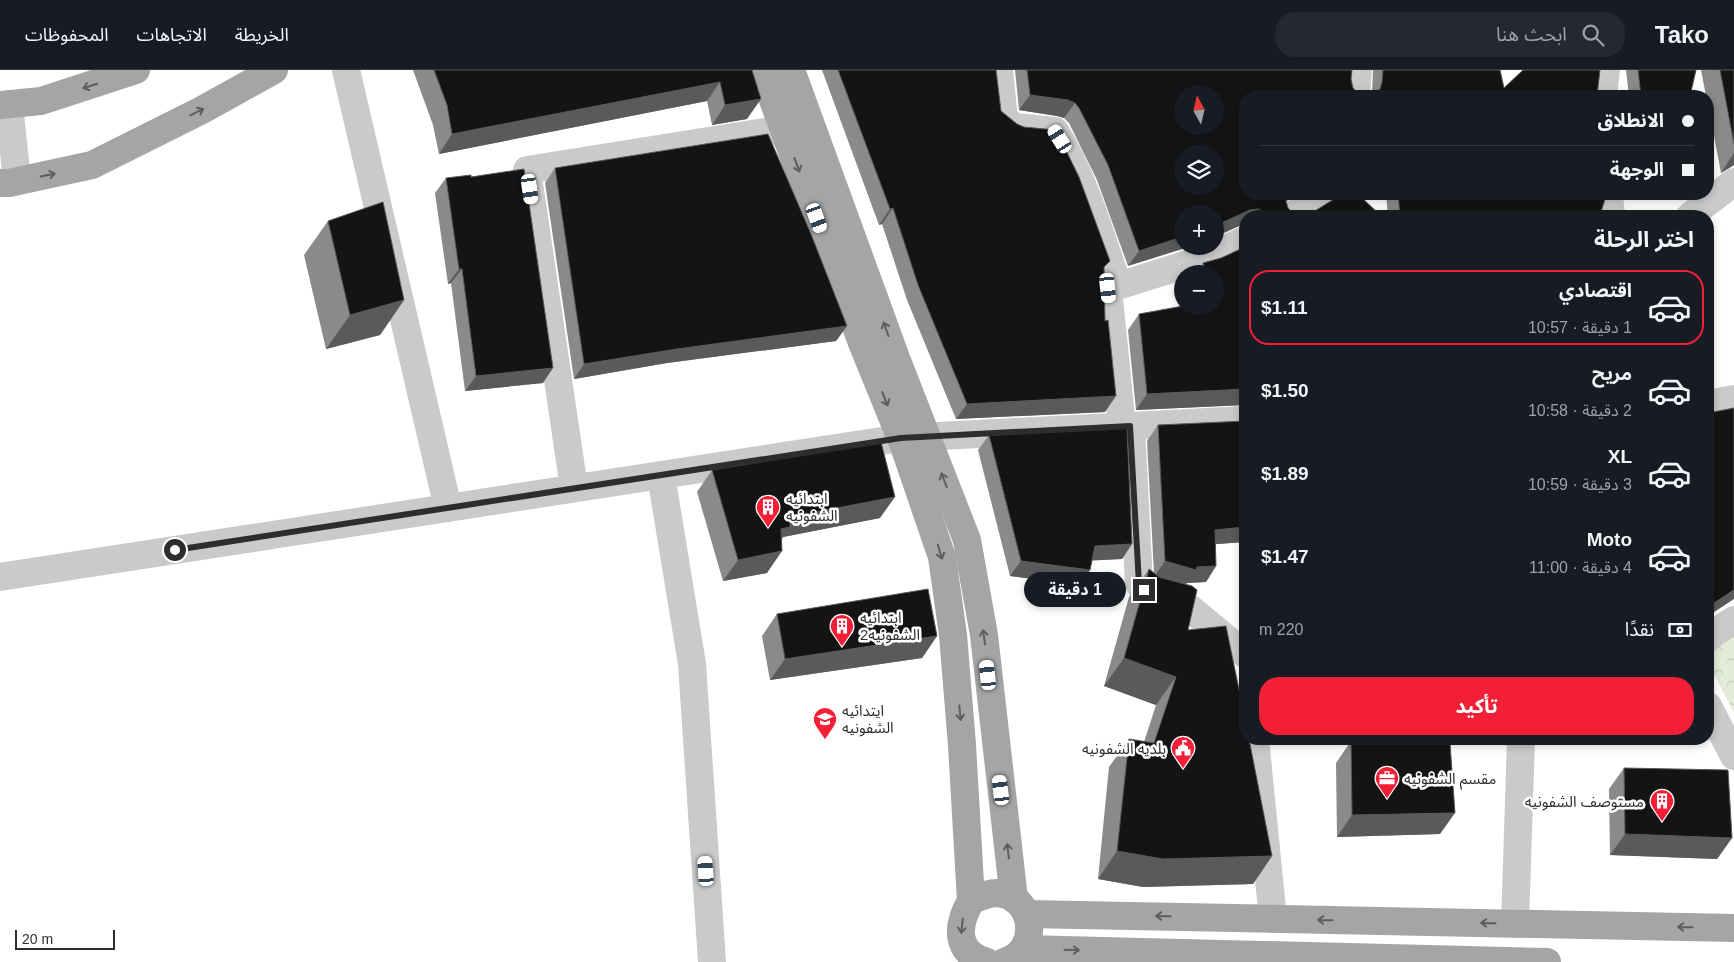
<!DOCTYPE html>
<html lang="ar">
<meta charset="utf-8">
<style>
:root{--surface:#171b24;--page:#242831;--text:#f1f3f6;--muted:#9ea1a6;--line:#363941;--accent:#f31f37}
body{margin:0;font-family:Helvetica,"Noto Sans Arabic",sans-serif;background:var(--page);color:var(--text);direction:rtl;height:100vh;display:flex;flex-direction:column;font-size:19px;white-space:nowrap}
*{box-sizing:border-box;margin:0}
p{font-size:16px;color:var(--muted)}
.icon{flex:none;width:28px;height:28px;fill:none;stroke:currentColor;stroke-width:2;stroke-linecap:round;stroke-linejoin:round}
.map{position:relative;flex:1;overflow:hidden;direction:ltr}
.sheet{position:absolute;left:1239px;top:140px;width:475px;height:535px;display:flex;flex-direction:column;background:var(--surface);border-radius:20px;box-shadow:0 2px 8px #0003;direction:rtl}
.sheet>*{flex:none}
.guide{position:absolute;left:1239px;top:20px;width:475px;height:110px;border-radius:20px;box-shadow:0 2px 8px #0003;direction:rtl;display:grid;align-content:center;height:110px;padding:0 20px;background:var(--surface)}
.needle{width:32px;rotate:352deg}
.buttons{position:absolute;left:1174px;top:15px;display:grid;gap:10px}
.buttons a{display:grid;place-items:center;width:50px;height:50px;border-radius:50%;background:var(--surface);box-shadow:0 2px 8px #0003;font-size:25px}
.scale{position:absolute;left:15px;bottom:12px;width:100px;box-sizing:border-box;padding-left:5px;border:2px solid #2d2d2d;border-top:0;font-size:14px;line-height:18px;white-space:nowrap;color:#2d2d2d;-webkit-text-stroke:4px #fff;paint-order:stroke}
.end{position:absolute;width:22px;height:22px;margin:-11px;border:6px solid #2d2d2d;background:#fff;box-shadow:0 0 0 2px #fff}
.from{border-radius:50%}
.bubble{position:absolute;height:35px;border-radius:18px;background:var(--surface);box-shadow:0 2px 8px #0003;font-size:16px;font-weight:700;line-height:35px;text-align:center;direction:rtl}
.car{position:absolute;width:15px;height:30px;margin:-15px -8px;border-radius:6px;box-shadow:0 0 4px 1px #0007;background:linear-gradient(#fff 24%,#345 0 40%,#fff 0 76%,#345 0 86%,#fff 0)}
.guide b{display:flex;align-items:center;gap:18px;height:48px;font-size:19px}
.guide b+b{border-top:1px solid var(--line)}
.guide i{width:12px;height:12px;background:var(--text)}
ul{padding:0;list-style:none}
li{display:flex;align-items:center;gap:15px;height:75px;margin:0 10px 8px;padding:0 10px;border:2px solid transparent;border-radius:20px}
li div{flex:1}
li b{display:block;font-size:19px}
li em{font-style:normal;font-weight:700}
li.active{border-color:var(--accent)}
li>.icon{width:45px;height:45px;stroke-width:1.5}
h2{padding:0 20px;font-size:22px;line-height:60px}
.pay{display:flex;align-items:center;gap:12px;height:55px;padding:0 20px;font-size:19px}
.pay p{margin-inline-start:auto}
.cta{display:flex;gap:10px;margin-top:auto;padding:10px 20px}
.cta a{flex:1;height:58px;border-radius:20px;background:var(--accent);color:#fff;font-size:20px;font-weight:700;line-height:58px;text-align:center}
header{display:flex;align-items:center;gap:30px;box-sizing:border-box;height:70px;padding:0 25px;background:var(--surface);border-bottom:1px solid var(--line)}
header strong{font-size:24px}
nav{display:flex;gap:28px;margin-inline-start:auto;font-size:18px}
.search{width:350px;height:45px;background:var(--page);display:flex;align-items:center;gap:12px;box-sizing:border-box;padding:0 18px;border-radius:20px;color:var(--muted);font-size:19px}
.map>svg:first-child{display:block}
.park{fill:url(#park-crowns)}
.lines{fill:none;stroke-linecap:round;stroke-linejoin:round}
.minor{stroke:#cacaca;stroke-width:28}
.major{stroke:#a5a5a5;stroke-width:28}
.wall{fill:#8a8a8a}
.shaded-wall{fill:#5a5a5a}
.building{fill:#141414;stroke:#5a5a5a;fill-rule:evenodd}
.oneway{stroke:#5d5d5d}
.route{stroke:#2d2d2d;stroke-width:6}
.labels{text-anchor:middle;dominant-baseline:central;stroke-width:5;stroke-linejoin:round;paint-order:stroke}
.poi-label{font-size:15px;fill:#2d2d2d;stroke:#fff;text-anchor:start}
</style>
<header>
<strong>Tako</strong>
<div class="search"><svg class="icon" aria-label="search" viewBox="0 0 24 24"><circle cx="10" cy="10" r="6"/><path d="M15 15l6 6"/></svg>ابحث هنا</div>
<nav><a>الخريطة</a><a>الاتجاهات</a><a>المحفوظات</a></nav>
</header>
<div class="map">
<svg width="1734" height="892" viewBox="0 0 1734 892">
<defs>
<pattern id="park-crowns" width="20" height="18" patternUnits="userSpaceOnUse" patternTransform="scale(1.25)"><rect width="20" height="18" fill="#e4ecd8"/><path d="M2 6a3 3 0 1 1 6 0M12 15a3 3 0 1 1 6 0" fill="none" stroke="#c4cbba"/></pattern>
</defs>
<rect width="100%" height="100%" fill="#fff"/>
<path class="park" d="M1734,564V643L1708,592V581Z"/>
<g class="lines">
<g class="minor">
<path d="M346,0L448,438"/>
<path d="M999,0L1004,49L1015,57L1055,61C1084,107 1100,164 1118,215"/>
<path d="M1356,26L1358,0"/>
<path d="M1603,26L1606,0"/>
<path d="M9,34L17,111"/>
<path d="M1609,124L1611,146"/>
<path d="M1291,146L1326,124"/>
<path d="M1690,146L1734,112"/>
<path d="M1708,334L1734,329"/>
<path d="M1131,356L1139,514L1144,520L1180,530L1245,584"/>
<path d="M1122,357L1108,219L1204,189L1245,170"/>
<path d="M661,405L692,594L712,892"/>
<path d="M574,418L527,100L784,59"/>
<path d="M0,507L901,368L1245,350"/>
<path d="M1708,567L1734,550"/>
<path d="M1708,636L1734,686"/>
<path d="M1255,669L1273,849"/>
<path d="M1515,854L1521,669"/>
</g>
<g class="major">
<path d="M762,0L862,273L904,376L942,487L953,565L962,675L971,831"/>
<path d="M791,0L896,288L967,470L984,565L1014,829"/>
<path d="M0,35L41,31L136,0"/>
<path d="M0,113H9L92,95L202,40L274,0"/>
<path d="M1027,844L1734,858"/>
<path d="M1024,879L1547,892"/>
<path d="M987,892C955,883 956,856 971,831C979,827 988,823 997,823C1036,826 1041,882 1004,892"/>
</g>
</g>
<g class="wall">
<path d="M413,0H752L747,49L712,55L707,31L439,84L433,55Z"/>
<path d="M822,0H996L1001,41L1104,200L1105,342L956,349L907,230L882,154L879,155Z"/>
<path d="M1015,0H1352L1351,9L1353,18L1359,24L1365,26L1372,25L1373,0H1500L1504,18L1597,26H1245L1298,124L1287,131H1286L1288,138L1294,144L1303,146H1381H1245L1239,156L1215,167V144L1128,196L1097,110L1069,53L1064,48L1057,46L1019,40Z"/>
<path d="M1626,0H1696L1690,26H1629Z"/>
<path d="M1701,0H1734V95L1721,103L1708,34V26H1706Z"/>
<path d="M555,98L847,256L836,271L667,293L574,309L545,113Z"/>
<path d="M446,108L543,313L465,321L451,213L448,214L435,123Z"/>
<path d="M1386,124H1606L1598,146H1388Z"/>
<path d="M328,151L404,230L380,265L326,279L304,185Z"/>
<path d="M1221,188L1245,335L1136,340L1128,260L1139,244L1215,236V204H1196L1203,193Z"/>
<path d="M1245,351V472L1216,474V496L1206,512L1187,513L1186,514L1188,560L1272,786L1253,814L1143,817L1098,809L1109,697L1129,669L1144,672L1156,635L1104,616L1129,527L1149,499L1154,503L1147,371L1158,355Z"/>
<path d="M989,365L1132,474L1122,489L1092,490L1090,500L1080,515L1010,506L978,380Z"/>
<path d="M712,400L880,448L783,467L767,503L723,511L697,422Z"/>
<path d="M777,544L937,566L922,588L770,610L762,566Z"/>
<path d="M1351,671L1440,764L1337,767L1336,693Z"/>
<path d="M1624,698L1732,768L1717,789L1610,785L1609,719Z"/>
</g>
<g class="shaded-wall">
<path d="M720,12L707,31L439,84L452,64Z"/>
<path d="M1030,25L1068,30L1075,33L1064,48L1057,46L1019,40Z"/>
<path d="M761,29L747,49L712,55L725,35Z"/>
<path d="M1734,83V95L1721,103Z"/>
<path d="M1288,124H1298L1282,133Z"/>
<path d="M893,138L882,154L879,155L890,139Z"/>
<path d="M1258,139L1265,142L1262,146H1245V155L1239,156L1215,167V156L1250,140Z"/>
<path d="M1182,167V176H1192L1128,196L1139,181Z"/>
<path d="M459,199H462L451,213L448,214Z"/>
<path d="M404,230L380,265L326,279L350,245Z"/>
<path d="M847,256L836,271L667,293L574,309L584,294L677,279Z"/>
<path d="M553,298L543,313L465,321L476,306Z"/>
<path d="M1245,319V335L1136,340L1147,324Z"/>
<path d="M1116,326L1105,342L956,349L967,334Z"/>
<path d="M895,427L880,448L783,467L775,479L766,480L790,447Z"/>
<path d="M1245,457V472L1204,475L1215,460Z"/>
<path d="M1132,474L1122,489L1084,491L1095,476Z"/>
<path d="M782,481L767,503L723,511L738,490Z"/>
<path d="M1021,491L1090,500L1080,515L1010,506Z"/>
<path d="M1165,491L1197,497L1216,496L1206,512L1187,513L1185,515L1154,507Z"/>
<path d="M1734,520V529L1708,546V537Z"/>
<path d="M937,566L922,588L770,610L785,589Z"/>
<path d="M1124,588L1176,607L1156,635L1104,616Z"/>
<path d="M1455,743L1440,764L1337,767L1352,745Z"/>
<path d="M1625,764L1732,768L1717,789L1610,785Z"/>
<path d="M1117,781L1272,786L1253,814L1143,817L1098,809Z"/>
</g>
<g class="building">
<path d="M434,0H752L761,29L725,35L720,12L452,64L447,35Z"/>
<path d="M838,0H996L1001,41L1017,54L1024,57L1056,60L1079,107L1110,191L1104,197L1105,251L1108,250L1116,326L967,334L918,215L893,138L890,139Z"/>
<path d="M1027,0H1352L1351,9L1353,18L1359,24L1365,26L1374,24L1380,19L1382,12L1383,0H1500L1504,18L1523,0H1600L1597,26H1245V124H1288L1286,131L1288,138L1294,144L1303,146L1310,144L1342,124H1358L1381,146H1269L1265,142L1258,139L1250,140L1215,156V144H1182V167L1139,181L1108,95L1079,38L1075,33L1068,30L1030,25ZM1182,24H1215V56H1182ZM1182,84H1215V116H1182Z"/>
<path d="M1638,0H1696L1690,26H1641Z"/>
<path d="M1720,0H1734V74Z"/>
<path d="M768,64L811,164L847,256L677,279L584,294L555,98Z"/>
<path d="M524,99L553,298L476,306L462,199H459L446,108L471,105V107Z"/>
<path d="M1398,124H1606V126L1601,142L1597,146H1400Z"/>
<path d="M383,132L404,230L350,245L328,151Z"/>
<path d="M1245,177V319L1147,324L1139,244L1183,236H1215V228H1218L1215,222V204H1208L1203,193L1221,188Z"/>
<path d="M1734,338V520L1708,537V343Z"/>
<path d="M1245,351V457L1215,460L1216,496L1197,497L1196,500L1165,491L1158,355Z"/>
<path d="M1127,358L1132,474L1095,476L1090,500L1021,491L989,365Z"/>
<path d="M881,372L895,427L790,447V457L781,459L782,481L738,490L712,400Z"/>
<path d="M1149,499L1159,507L1192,516L1197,520L1188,560L1226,556L1245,649V669H1249L1272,786L1163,789L1117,781L1129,669L1154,673L1176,607L1124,588Z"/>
<path d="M928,519L937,566L785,589L777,544Z"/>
<path d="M1351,671L1450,673L1455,743L1352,745Z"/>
<path d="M1624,698L1728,700L1732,768L1625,764Z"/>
</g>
<defs><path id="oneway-shaft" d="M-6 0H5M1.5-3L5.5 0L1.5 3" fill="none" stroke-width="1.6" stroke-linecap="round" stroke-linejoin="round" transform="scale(1.25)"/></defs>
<g class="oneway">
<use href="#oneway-shaft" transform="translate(90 16) rotate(162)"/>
<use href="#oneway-shaft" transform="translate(197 42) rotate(-27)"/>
<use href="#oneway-shaft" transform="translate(797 95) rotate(70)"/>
<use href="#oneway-shaft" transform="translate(48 105) rotate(-12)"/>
<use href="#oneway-shaft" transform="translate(886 259) rotate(-110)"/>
<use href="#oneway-shaft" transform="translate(885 329) rotate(68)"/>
<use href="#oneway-shaft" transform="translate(944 410) rotate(-111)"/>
<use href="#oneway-shaft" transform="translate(940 482) rotate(73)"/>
<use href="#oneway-shaft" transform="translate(984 567) rotate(-98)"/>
<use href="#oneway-shaft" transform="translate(960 643) rotate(85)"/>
<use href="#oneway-shaft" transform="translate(1008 781) rotate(-97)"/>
<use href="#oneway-shaft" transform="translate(1163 846) rotate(-179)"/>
<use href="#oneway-shaft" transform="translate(1325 850) rotate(-179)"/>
<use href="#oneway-shaft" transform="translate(1488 853) rotate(-179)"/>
<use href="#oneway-shaft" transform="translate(962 856) rotate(96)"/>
<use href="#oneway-shaft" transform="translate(1685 857) rotate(-179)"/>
<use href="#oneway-shaft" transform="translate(1072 880) rotate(1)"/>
</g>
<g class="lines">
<path class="route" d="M175,480L901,368L1130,356L1139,514L1144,520"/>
</g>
<defs>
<g id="building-pin" transform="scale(1.25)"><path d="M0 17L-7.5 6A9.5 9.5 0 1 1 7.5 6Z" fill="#f31f37" stroke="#fff"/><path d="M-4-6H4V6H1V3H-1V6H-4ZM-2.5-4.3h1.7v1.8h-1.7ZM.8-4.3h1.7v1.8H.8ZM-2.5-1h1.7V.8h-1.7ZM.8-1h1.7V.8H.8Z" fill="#fff"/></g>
<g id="school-pin" transform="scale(1.25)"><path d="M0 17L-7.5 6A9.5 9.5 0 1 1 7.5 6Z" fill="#f31f37" stroke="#fff"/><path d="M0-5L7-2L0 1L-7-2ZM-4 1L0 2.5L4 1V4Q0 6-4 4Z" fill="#fff"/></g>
<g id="civic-pin" transform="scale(1.25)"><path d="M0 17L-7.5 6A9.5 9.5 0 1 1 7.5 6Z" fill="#f31f37" stroke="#fff"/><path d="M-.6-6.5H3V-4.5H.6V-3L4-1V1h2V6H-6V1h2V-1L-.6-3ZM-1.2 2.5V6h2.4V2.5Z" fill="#fff"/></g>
<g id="office-pin" transform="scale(1.25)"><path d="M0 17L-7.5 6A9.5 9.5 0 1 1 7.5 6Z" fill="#f31f37" stroke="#fff"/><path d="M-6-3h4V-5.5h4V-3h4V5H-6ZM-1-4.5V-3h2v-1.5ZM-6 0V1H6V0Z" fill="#fff"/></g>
</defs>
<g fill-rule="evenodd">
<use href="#building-pin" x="768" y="437"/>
<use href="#building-pin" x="842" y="556"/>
<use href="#school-pin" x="825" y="649"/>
<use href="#civic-pin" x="1183" y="678"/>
<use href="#office-pin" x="1387" y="708"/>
<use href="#building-pin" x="1662" y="731"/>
</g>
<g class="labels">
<g class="poi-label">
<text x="786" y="428">ابتدائيه<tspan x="786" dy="17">الشفونيه</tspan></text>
<text x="860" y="547">ابتدائيه<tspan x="860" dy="17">الشفونيه2</tspan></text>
<text x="842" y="640">ايتدائيه<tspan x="842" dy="17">الشفونيه</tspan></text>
<text x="1166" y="678" text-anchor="end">بلديه الشفونيه</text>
<text x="1404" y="708">مقسم الشفونيه</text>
<text x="1644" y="731" text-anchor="end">مستوصف الشفونيه</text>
</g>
</g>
</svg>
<div class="buttons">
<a><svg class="needle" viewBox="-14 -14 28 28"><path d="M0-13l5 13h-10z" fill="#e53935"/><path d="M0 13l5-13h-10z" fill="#9ea1a6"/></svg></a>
<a><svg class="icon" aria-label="layers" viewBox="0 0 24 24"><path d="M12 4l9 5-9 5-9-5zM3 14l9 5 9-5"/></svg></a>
<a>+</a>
<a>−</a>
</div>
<div class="scale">20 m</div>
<i class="end from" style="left:175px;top:480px"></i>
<i class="end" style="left:1144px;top:520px"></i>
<div class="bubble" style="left:1024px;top:502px;width:102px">1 دقيقة</div>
<i class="car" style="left:1060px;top:69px;rotate:328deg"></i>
<i class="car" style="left:530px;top:119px;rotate:172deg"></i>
<i class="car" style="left:817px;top:148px;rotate:160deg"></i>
<i class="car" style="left:1108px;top:218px;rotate:174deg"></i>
<i class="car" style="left:988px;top:605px;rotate:354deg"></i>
<i class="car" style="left:1001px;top:720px;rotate:353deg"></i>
<i class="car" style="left:706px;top:801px;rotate:356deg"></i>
<div class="guide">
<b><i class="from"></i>الانطلاق</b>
<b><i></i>الوجهة</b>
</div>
<section class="sheet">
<h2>اختر الرحلة</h2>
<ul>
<li class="active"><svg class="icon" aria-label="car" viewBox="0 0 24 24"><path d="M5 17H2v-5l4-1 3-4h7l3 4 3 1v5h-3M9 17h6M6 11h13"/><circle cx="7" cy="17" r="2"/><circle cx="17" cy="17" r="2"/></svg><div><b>اقتصادي</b><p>1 دقيقة · 10:57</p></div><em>$1.11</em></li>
<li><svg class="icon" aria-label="car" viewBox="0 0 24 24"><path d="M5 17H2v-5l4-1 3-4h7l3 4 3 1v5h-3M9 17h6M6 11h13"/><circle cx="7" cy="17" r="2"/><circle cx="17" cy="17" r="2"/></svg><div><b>مريح</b><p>2 دقيقة · 10:58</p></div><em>$1.50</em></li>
<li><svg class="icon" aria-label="car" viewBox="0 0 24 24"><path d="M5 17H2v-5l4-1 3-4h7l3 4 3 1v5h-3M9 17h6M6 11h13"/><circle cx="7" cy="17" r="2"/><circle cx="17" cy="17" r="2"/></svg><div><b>XL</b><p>3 دقيقة · 10:59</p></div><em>$1.89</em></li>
<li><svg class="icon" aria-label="car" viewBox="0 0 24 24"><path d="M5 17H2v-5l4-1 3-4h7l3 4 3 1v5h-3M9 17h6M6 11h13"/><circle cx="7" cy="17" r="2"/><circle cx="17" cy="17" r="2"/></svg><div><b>Moto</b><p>4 دقيقة · 11:00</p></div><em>$1.47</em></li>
</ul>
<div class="pay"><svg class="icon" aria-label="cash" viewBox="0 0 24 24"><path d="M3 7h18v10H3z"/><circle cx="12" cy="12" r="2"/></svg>نقدًا<p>220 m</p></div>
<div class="cta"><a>تأكيد</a></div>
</section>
</div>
